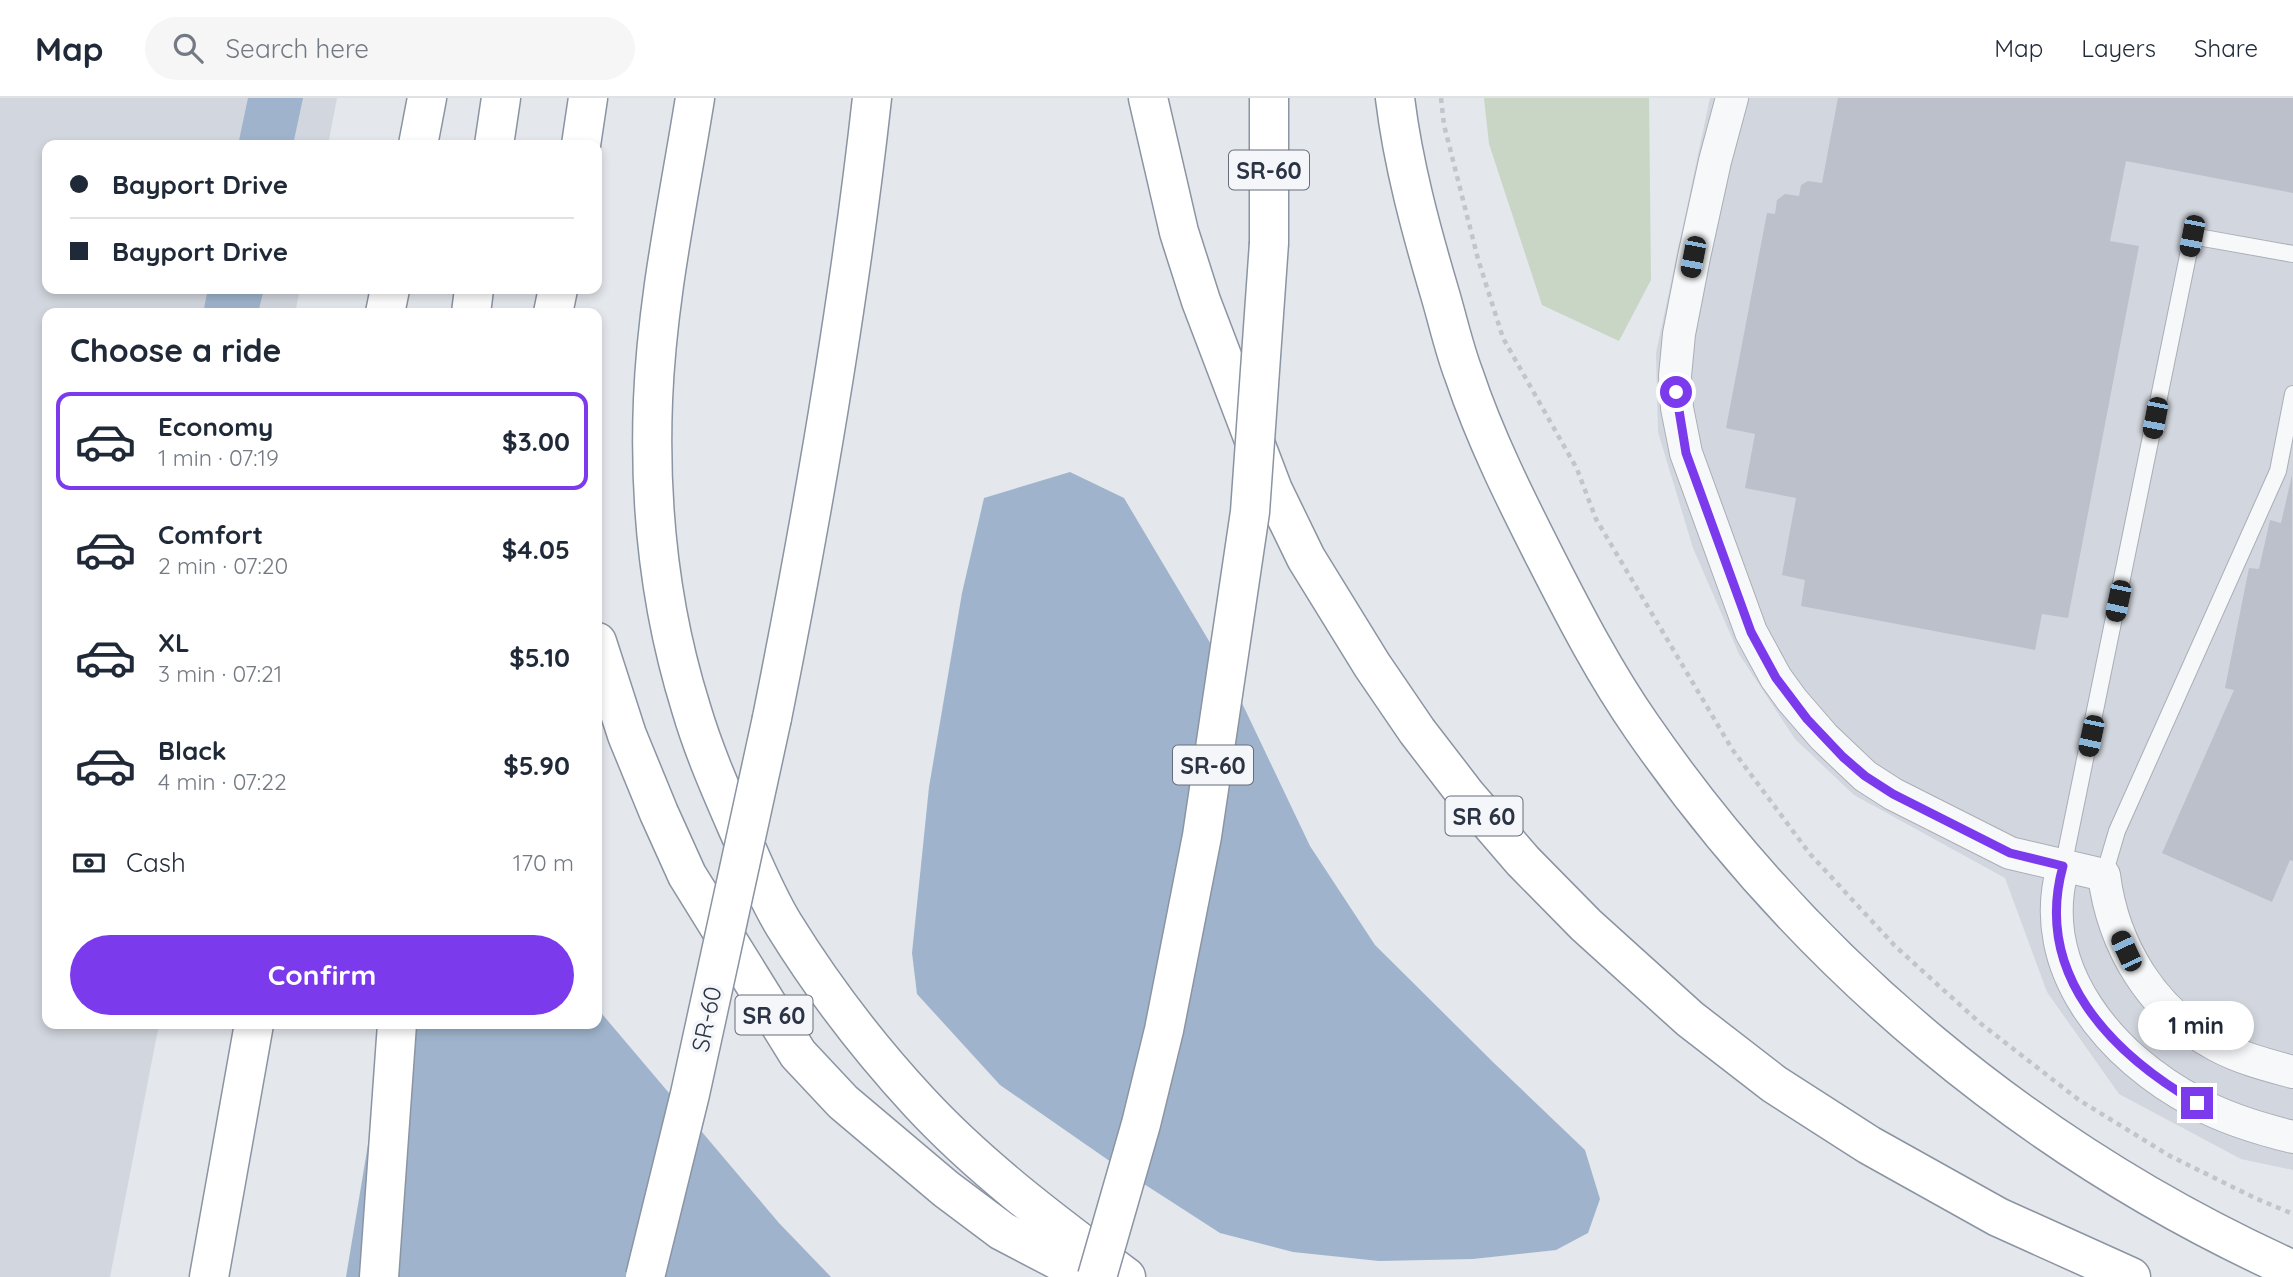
<!DOCTYPE html>
<meta charset="utf-8">
<style>
:root{--surface:#fff;--page:#f6f6f7;--text:#1f2937;--muted:#747a83;--line:#e0e1e3;--accent:#7c3aed}
body{margin:0;font-family:Quicksand,sans-serif;background:var(--page);color:var(--text);height:100vh;display:flex;flex-direction:column;font-size:26px;white-space:nowrap}
*{box-sizing:border-box;margin:0}
p{font-size:23px;color:var(--muted)}
.icon{flex:none;width:38px;height:38px;fill:none;stroke:currentColor;stroke-width:2;stroke-linecap:round;stroke-linejoin:round}
.map{position:relative;flex:1;overflow:hidden}
.drawer{position:absolute;left:42px;top:210px;width:560px;height:721px;display:flex;flex-direction:column;background:var(--surface);border-radius:14px;box-shadow:0 4px 10px #0003}
.drawer>*{flex:none}
.top-card{position:absolute;left:42px;top:42px;width:560px;height:154px;border-radius:14px;box-shadow:0 4px 10px #0003;display:grid;align-content:center;height:154px;padding:0 28px;background:var(--surface)}
.end{position:absolute;width:32px;height:32px;margin:-16px;border:9px solid #7c3aed;background:#fff;box-shadow:0 0 0 4px #fff}
.from{border-radius:50%}
.bubble{position:absolute;height:49px;border-radius:24px;background:var(--surface);box-shadow:0 4px 10px #0003;font-size:23px;font-weight:700;line-height:49px;text-align:center}
.car{position:absolute;width:21px;height:42px;margin:-21px -10px;border-radius:9px;box-shadow:0 0 5px 2px #0007;background:linear-gradient(#222 24%,#8ab4d8 0 40%,#222 0 76%,#8ab4d8 0 86%,#222 0)}
.top-card b{display:flex;align-items:center;gap:24px;height:66px;font-size:26px}
.top-card b+b{border-top:2px solid var(--line)}
.top-card i{width:18px;height:18px;background:var(--text)}
ul{padding:0;list-style:none}
li{display:flex;align-items:center;gap:21px;height:98px;margin:0 14px 10px;padding:0 14px;border:4px solid transparent;border-radius:14px}
li div{flex:1}
li b{display:block;font-size:26px}
li em{font-style:normal;font-weight:700}
li.selected{border-color:var(--accent)}
li>.icon{width:63px;height:63px;stroke-width:1.5}
h2{padding:0 28px;font-size:32px;line-height:84px}
.pay{display:flex;align-items:center;gap:18px;height:77px;padding:0 28px;font-size:26px}
.pay p{margin-inline-start:auto}
.cta{display:flex;gap:14px;margin-top:auto;padding:14px 28px}
.cta a{flex:1;height:80px;border-radius:42px;background:var(--accent);color:#fff;font-size:28px;font-weight:700;line-height:80px;text-align:center}
header{display:flex;align-items:center;gap:42px;box-sizing:border-box;height:98px;padding:0 35px;background:var(--surface);border-bottom:2px solid var(--line)}
header strong{font-size:33px}
nav{display:flex;gap:38px;margin-inline-start:auto;font-size:24px}
.search{width:490px;height:63px;background:var(--page);display:flex;align-items:center;gap:18px;box-sizing:border-box;padding:0 24px;border-radius:38px;color:var(--muted);font-size:26px}
.map>svg:first-child{display:block}
.built{fill:#d2d6de}
.green{fill:#c9d6c5}
.water{fill:#9fb4cc}
.building{fill:#bbc0ca}
.lines{fill:none;stroke-linecap:round;stroke-linejoin:round}
.lane-casing{stroke:#a9aeb7;stroke-width:18}
.street-casing{stroke:#a9aeb7;stroke-width:34}
.highway-casing{stroke:#8b94a3;stroke-width:41}
.path{stroke:#c2c5cb;stroke-width:4.5;stroke-dasharray:5 5;stroke-linecap:butt}
.lane{stroke:#f7f8fa;stroke-width:16}
.street{stroke:#f7f8fa;stroke-width:32}
.highway{stroke:#fff;stroke-width:38}
.highway-bridge-casing{stroke:#8b94a3;stroke-width:41;stroke-linecap:butt}
.highway-bridge{stroke:#fff;stroke-width:38}
.route{stroke:#7c3aed;stroke-width:9}
.labels{text-anchor:middle;dominant-baseline:central;stroke-width:7;stroke-linejoin:round;paint-order:stroke}
.shield{fill:#f4f6f9;stroke:#676e7b;stroke-width:2}
.shield-label{font-size:23px;font-weight:bold;fill:#2b3445}
.street-label{font-size:24px;fill:#2b3445;stroke:#f4f6f9}
</style>
<header>
<strong>Map</strong>
<div class="search"><svg class="icon" aria-label="search" viewBox="0 0 24 24"><circle cx="10" cy="10" r="6"/><path d="M15 15l6 6"/></svg>Search here</div>
<nav><a>Map</a><a>Layers</a><a>Share</a></nav>
</header>
<div class="map">
<svg width="2293" height="1179" viewBox="0 0 2293 1179">
<rect width="100%" height="100%" fill="#e4e7ec"/>
<g class="built">
<path d="M0,0H337L328,47H47V191H300L295,215H47V926H159L110,1179H0Z"/>
<path d="M1710,0H2293V1072L2241,1061L2119,996L2047,894L2005,780L1854,697L1795,641L1739,556L1693,450L1658,334L1656,255Z"/>
</g>
<path class="green" d="M1484,0H1649L1651,182L1619,243L1542,207L1489,46Z"/>
<g class="water">
<path d="M248,0H303L293,47H238Z"/>
<path d="M208,191H264L258,215H203Z"/>
<path d="M1070,374L1124,400L1212,548L1183,735L1146,928L1111,1064L1000,987L917,896L912,855L929,689L962,495L984,400Z"/>
<path d="M1241,603L1310,748L1375,847L1495,966L1585,1052L1600,1101L1588,1135L1556,1152L1473,1161L1379,1163L1293,1154L1220,1135L1144,1086C1188,927 1216,766 1241,603Z"/>
<path d="M597,910L779,1125L831,1179H346L388,926H597Z"/>
</g>
<g class="building">
<path d="M1838,0H2293V95L2126,63L2110,143L2139,148L2068,520L2042,516L2035,552L1801,508L1805,482L1782,477L1796,400L1745,390L1755,336L1726,330L1767,115L1775,116L1777,102L1785,96L1799,98L1801,87L1808,83L1822,85Z"/>
<path d="M2292,377L2293,763L2290,762L2272,804L2162,755L2234,592L2225,590L2249,470L2259,471L2270,422L2281,425Z"/>
</g>
<g class="lines">
<g class="lane-casing">
<g id="lane">
<path d="M2063,769L2192,138L2293,156"/>
<path d="M2104,777L2117,733L2278,373L2293,296"/>
</g>
</g>
<g class="street-casing">
<g id="street">
<path d="M1732,0L1715,63L1694,159L1679,236L1675,278L1677,310L1686,355L1751,534L1776,580L1792,602L1824,639L1865,678L1893,696L2010,755L2104,777C2113,848 2152,913 2216,947C2240,960 2267,967 2293,974"/>
<path d="M2063,769C2034,871 2111,960 2197,1005C2227,1021 2260,1031 2293,1039"/>
</g>
</g>
<g class="highway-casing">
<g id="highway">
<path d="M695,0C679,100 657,200 653,302C649,404 660,511 691,610C703,651 720,690 737,729C752,762 765,796 784,827C823,890 869,950 919,1004C980,1070 1054,1125 1126,1179"/>
<path d="M1148,0L1179,134L1201,203L1273,392L1306,460L1372,567L1417,633L1467,698L1523,763L1586,827L1690,921L1774,986L1869,1047L1998,1119L2131,1179"/>
<path d="M1395,0C1403,66 1421,132 1440,196C1448,223 1454,251 1464,277C1485,340 1516,402 1546,461C1575,518 1605,576 1642,629C1805,865 2031,1054 2293,1172"/>
<path d="M418,47L427,0"/>
<path d="M494,47L501,0"/>
<path d="M581,47L588,0"/>
<path d="M1269,145V0"/>
<path d="M385,215L390,191"/>
<path d="M471,215L474,191"/>
<path d="M553,215L558,191"/>
<path d="M597,544L627,637L659,715L687,777L798,956L843,1004L946,1091L1002,1133L1090,1179"/>
<path d="M772,620C813,415 849,208 872,0"/>
<path d="M209,1179L254,926"/>
<path d="M379,1179L397,926"/>
</g>
</g>
<path class="path" d="M1441,0L1444,27L1478,161L1503,240L1577,371L1596,421L1732,651L1810,756L1895,848L1980,925L2079,1002L2170,1058L2255,1100L2293,1116"/>
<use href="#lane" class="lane"/>
<use href="#street" class="street"/>
<use href="#highway" class="highway"/>
<g class="highway-bridge-casing">
<g id="highway-bridge">
<path d="M645,1179L690,996L772,620"/>
<path d="M1097,1179L1141,1026L1164,932L1202,738L1250,414L1269,145"/>
</g>
</g>
<use href="#highway-bridge" class="highway-bridge"/>
</g>
<g class="lines">
<path class="route" d="M1676,294L1686,355L1751,534L1776,580L1807,621L1843,659L1865,678L1893,696L2010,755L2063,768C2033,876 2111,955 2197,1005"/>
</g>
<g class="labels">
<g class="shield">
<rect x="1229" y="52.5" width="80" height="39" rx="5"/>
<rect x="1173" y="647.5" width="80" height="39" rx="5"/>
<rect x="1445.5" y="698.5" width="77" height="39" rx="5"/>
<rect x="735.5" y="897.5" width="77" height="39" rx="5"/>
</g>
<g class="shield-label">
<text x="1269" y="72">SR-60</text>
<text x="1213" y="667">SR-60</text>
<text x="1484" y="718">SR 60</text>
<text x="774" y="917">SR 60</text>
</g>
<g class="street-label">
<text transform="translate(706 921) rotate(-78)">SR-60</text>
</g>
</g>
</svg>
<i class="end from" style="left:1676px;top:294px"></i>
<i class="end" style="left:2197px;top:1005px"></i>
<div class="bubble" style="left:2138px;top:903px;width:116px">1 min</div>
<i class="car" style="left:2192px;top:138px;rotate:191deg"></i>
<i class="car" style="left:1693px;top:159px;rotate:191deg"></i>
<i class="car" style="left:2155px;top:320px;rotate:191deg"></i>
<i class="car" style="left:2118px;top:503px;rotate:192deg"></i>
<i class="car" style="left:2091px;top:638px;rotate:192deg"></i>
<i class="car" style="left:2126px;top:853px;rotate:335deg"></i>
<div class="top-card">
<b><i class="from"></i>Bayport Drive</b>
<b><i></i>Bayport Drive</b>
</div>
<section class="drawer">
<h2>Choose a ride</h2>
<ul>
<li class="selected"><svg class="icon" aria-label="car" viewBox="0 0 24 24"><path d="M5 17H2v-5l4-1 3-4h7l3 4 3 1v5h-3M9 17h6M6 11h13"/><circle cx="7" cy="17" r="2"/><circle cx="17" cy="17" r="2"/></svg><div><b>Economy</b><p>1 min · 07:19</p></div><em>$3.00</em></li>
<li><svg class="icon" aria-label="car" viewBox="0 0 24 24"><path d="M5 17H2v-5l4-1 3-4h7l3 4 3 1v5h-3M9 17h6M6 11h13"/><circle cx="7" cy="17" r="2"/><circle cx="17" cy="17" r="2"/></svg><div><b>Comfort</b><p>2 min · 07:20</p></div><em>$4.05</em></li>
<li><svg class="icon" aria-label="car" viewBox="0 0 24 24"><path d="M5 17H2v-5l4-1 3-4h7l3 4 3 1v5h-3M9 17h6M6 11h13"/><circle cx="7" cy="17" r="2"/><circle cx="17" cy="17" r="2"/></svg><div><b>XL</b><p>3 min · 07:21</p></div><em>$5.10</em></li>
<li><svg class="icon" aria-label="car" viewBox="0 0 24 24"><path d="M5 17H2v-5l4-1 3-4h7l3 4 3 1v5h-3M9 17h6M6 11h13"/><circle cx="7" cy="17" r="2"/><circle cx="17" cy="17" r="2"/></svg><div><b>Black</b><p>4 min · 07:22</p></div><em>$5.90</em></li>
</ul>
<div class="pay"><svg class="icon" aria-label="cash" viewBox="0 0 24 24"><path d="M3 7h18v10H3z"/><circle cx="12" cy="12" r="2"/></svg>Cash<p>170 m</p></div>
<div class="cta"><a>Confirm</a></div>
</section>
</div>
